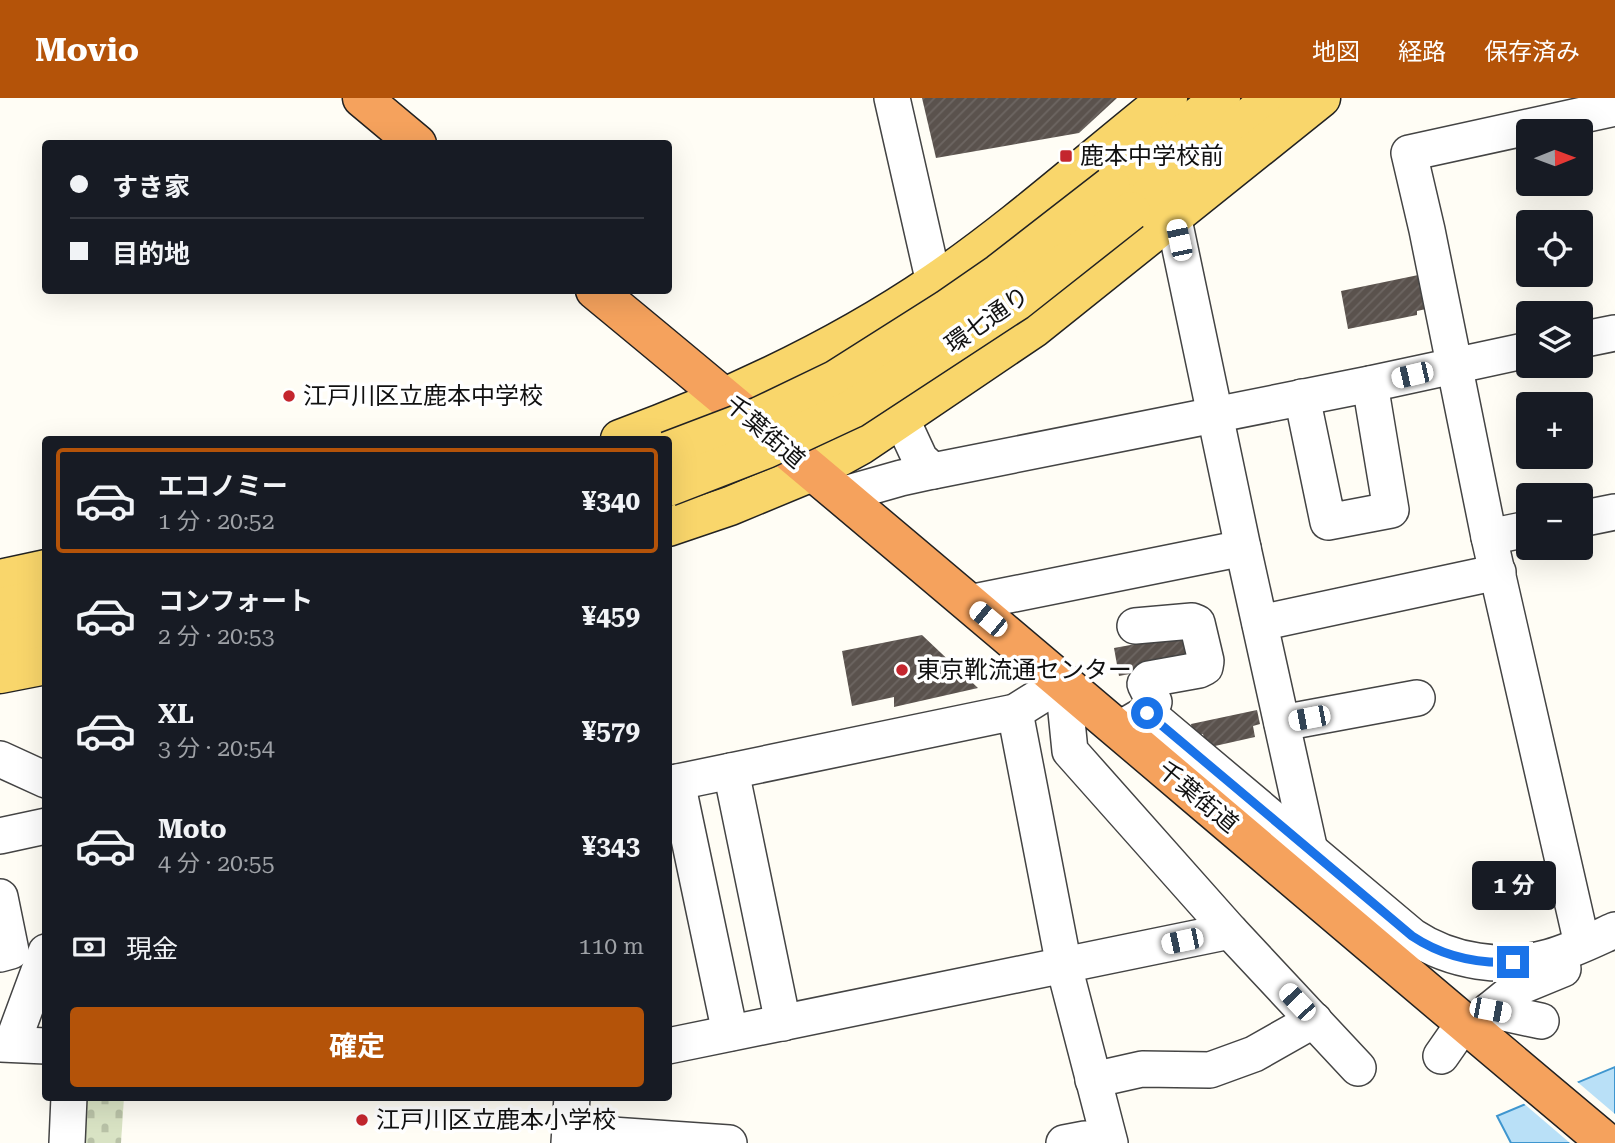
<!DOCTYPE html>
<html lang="ja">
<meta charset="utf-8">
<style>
:root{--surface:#171b24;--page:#20242c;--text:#f1f3f6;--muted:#9ea1a6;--line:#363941;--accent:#b45309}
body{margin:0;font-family:"Roboto Serif","Noto Sans JP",serif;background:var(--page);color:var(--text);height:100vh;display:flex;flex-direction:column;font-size:26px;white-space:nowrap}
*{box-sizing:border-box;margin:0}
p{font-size:23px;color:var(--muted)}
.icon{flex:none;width:38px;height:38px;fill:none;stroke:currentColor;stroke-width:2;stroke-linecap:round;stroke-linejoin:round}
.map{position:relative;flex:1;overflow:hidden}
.sheet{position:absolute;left:42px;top:338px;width:630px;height:665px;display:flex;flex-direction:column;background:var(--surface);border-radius:7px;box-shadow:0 7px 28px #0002}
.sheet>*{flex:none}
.top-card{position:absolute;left:42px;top:42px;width:630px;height:154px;border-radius:7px;box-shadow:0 7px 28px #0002;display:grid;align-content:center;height:154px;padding:0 28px;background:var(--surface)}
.needle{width:46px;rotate:89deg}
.fabs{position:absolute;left:1516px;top:21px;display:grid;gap:14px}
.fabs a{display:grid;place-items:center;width:77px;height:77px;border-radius:7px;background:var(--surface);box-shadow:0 7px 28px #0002;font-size:35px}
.end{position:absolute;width:32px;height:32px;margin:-16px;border:9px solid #1a73e8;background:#fff;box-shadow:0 0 0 4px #fff}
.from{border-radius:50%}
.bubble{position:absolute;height:49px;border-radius:7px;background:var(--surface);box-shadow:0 7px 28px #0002;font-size:23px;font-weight:700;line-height:49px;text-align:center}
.car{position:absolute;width:21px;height:42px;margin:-21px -10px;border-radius:9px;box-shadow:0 0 5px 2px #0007;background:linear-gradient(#fff 24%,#345 0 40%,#fff 0 76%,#345 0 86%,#fff 0)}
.top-card b{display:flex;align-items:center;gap:24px;height:66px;font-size:26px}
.top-card b+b{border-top:2px solid var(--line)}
.top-card i{width:18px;height:18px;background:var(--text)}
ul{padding:12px 0 0;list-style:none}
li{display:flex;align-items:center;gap:21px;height:105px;margin:0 14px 10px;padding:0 14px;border:4px solid transparent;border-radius:7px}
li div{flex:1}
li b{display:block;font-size:26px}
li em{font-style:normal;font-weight:700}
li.active{border-color:var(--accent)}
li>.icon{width:63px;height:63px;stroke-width:1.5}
.pay{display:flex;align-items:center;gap:18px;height:77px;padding:0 28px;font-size:26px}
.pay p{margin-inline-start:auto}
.cta{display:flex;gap:14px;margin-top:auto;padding:14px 28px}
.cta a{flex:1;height:80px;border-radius:7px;background:var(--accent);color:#fff;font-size:28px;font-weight:700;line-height:80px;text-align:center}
header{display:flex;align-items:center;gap:42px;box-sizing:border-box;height:98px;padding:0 35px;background:var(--accent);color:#fff}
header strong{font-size:33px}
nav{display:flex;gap:38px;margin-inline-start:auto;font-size:24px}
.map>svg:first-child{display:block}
.cemetery{fill:url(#cemetery-stones)}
.water{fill:#b9e0f7;stroke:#3f96cf;stroke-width:2}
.pier{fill:#fffdf5}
.building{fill:url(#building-hatch)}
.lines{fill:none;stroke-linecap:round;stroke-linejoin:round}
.minor-casing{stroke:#444;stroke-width:38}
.major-casing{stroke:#222;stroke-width:41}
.highway-casing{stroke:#222;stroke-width:41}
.minor{stroke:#fff;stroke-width:35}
.major{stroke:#f9d66b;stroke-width:38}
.highway{stroke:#f5a25d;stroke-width:38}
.major-bridge-casing{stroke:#222;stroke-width:41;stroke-linecap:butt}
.major-bridge{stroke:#f9d66b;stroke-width:38}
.route{stroke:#1a73e8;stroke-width:9}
.poi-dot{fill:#c4262e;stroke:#fff;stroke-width:2.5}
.labels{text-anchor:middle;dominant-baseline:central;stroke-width:7;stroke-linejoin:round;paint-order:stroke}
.poi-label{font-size:24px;fill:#111;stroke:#fff;text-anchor:start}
.street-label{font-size:24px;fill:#111;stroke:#fff}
</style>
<header>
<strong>Movio</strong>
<nav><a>地図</a><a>経路</a><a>保存済み</a></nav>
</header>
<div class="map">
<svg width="1615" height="1045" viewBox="0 0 1615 1045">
<defs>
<pattern id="cemetery-stones" width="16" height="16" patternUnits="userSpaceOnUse" patternTransform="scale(1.75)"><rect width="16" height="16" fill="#d9e3c4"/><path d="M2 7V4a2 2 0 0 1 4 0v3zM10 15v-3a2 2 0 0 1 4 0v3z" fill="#b9c2a7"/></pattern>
<pattern id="building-hatch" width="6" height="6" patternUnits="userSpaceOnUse" patternTransform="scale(1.75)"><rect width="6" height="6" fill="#5a524d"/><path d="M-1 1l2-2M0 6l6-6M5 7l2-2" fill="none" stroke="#6d6662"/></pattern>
</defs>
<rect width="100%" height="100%" fill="#fffdf5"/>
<path class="cemetery" d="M78,999H124L121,1045H76Z"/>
<path class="water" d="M1615,969V1045H1511L1497,1018Z"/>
<path class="pier" d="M1575,982L1615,1016V1045H1570L1522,1004Z"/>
<g class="building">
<path d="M922,0H1117L1079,35L936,60Z"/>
<path d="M1428,175L1435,209L1417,213V217L1348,231L1341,193Z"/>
<path d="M1182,529L1188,565L1119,578L1114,550L1147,544Z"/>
<path d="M922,537L978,590L894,609V599L852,608L842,553Z"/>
<path d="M1257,612L1260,626L1253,628L1255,639L1206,650L1203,636L1193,638L1191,626Z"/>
</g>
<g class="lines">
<g class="minor-casing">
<g id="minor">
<path d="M892,0L934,185L939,211"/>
<path d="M1173,117L1243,450L1310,753"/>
<path d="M1580,242L1615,235"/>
<path d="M1302,299L1328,424L1391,412L1370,286"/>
<path d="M901,320L920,361L933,373L1370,286L1528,252"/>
<path d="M841,397L901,380L933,373"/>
<path d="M1580,421L1615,414"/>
<path d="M1489,439L1528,431"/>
<path d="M969,505L1243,450"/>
<path d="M1260,525L1498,474"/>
<path d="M1135,528L1192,523L1197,525L1206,563L1205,569L1199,572L1149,581L1145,586L1154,604"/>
<path d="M1015,614L1064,868L1110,1045"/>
<path d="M1282,625L1417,600"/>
<path d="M1118,632L1147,615L1412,838C1451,864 1503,872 1549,859C1571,853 1593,842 1615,832"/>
<path d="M0,661L46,682"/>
<path d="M731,673L783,925"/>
<path d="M677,684L730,935"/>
<path d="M668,686L1015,614L1063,584L1070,653L1230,833L1358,970"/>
<path d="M0,738L46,728"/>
<path d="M0,799L11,853L0,856"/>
<path d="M1582,846L1489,439L1427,132L1409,55L1615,10"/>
<path d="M1490,912L1541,923"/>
<path d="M1474,932L1490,912L1517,890L1563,871"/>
<path d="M0,946L46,948"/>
<path d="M12,946L46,854"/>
<path d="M668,948L1230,833"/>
<path d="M1441,958L1464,925"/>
<path d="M1093,982L1142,971L1210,972L1254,956L1314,922"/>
<path d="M597,1036L729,1045"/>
<path d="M67,1045L69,999"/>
<path d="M569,1045L572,999"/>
<path d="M1064,1045L1085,1041"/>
</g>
</g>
<g class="major-casing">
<g id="major">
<path d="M1111,88L1221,0"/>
<path d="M1131,113L1273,0"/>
<path d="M620,341C729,301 837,251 934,185C1016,129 1090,62 1168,0"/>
<path d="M668,429L730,408L812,374L861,347L901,320L1034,230L1321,0"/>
<path d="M0,481L46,471"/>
<path d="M0,509L46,500"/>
<path d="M0,542L46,533"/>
<path d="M0,576L46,567"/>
</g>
</g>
<g class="highway-casing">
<g id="highway">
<path d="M362,0L417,46"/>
<path d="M595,192C936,473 1269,762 1607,1045"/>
</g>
</g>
<use href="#minor" class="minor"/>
<use href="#major" class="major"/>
<use href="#highway" class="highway"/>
<g class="major-bridge-casing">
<g id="major-bridge">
<path d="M668,353L760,318L835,282L947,211L999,175L1111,88"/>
<path d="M668,389L766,351L852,311L1017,203L1131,113"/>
</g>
</g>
<use href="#major-bridge" class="major-bridge"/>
</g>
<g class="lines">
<path class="route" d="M1147,615L1412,838C1442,858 1477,866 1513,864"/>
</g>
<g class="poi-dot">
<rect x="1059" y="51" width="14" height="14" rx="3.5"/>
<circle cx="289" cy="298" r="7"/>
<circle cx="902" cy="572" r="7"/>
<circle cx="362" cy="1022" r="7"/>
</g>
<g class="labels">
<g class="poi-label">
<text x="1080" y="58">鹿本中学校前</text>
<text x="303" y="298">江戸川区立鹿本中学校</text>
<text x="916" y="572">東京靴流通センター</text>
<text x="376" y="1022">江戸川区立鹿本小学校</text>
</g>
<g class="street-label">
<text transform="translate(987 222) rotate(-35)">環七通り</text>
<text transform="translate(765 334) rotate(41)">千葉街道</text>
<text transform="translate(1198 699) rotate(40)">千葉街道</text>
</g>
</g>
</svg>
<div class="fabs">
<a><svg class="needle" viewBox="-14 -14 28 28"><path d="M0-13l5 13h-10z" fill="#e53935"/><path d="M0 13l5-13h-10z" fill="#9ea1a6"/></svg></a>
<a><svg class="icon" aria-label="locate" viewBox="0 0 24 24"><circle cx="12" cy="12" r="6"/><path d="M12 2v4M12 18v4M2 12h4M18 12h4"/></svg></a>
<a><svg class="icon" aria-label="layers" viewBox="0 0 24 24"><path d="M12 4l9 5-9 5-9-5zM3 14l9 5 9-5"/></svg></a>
<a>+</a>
<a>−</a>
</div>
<i class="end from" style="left:1147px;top:615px"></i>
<i class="end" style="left:1513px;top:864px"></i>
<div class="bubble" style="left:1472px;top:763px;width:84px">1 分</div>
<i class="car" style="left:1179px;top:142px;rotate:348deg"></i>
<i class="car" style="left:1412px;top:277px;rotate:257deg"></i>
<i class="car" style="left:988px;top:521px;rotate:310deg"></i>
<i class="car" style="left:1309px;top:620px;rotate:259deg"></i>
<i class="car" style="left:1182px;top:843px;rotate:258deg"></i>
<i class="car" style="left:1297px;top:904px;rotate:317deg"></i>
<i class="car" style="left:1490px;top:912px;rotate:101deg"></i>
<div class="top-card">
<b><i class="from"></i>すき家</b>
<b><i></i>目的地</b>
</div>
<section class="sheet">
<ul>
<li class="active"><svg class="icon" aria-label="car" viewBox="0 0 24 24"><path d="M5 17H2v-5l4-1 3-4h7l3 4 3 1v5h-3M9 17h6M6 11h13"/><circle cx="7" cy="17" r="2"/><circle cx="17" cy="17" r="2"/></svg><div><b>エコノミー</b><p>1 分 · 20:52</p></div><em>¥340</em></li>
<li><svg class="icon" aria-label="car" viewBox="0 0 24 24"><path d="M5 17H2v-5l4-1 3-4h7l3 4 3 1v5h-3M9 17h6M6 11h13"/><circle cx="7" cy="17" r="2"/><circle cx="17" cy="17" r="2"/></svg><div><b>コンフォート</b><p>2 分 · 20:53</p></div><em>¥459</em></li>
<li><svg class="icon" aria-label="car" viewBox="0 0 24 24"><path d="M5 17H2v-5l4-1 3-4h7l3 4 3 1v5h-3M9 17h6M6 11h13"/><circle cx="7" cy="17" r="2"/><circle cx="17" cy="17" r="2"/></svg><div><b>XL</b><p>3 分 · 20:54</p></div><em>¥579</em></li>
<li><svg class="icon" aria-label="car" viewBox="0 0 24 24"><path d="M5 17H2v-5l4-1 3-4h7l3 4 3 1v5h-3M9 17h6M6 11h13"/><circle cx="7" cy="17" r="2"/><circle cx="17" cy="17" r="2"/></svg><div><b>Moto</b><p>4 分 · 20:55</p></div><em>¥343</em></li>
</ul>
<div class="pay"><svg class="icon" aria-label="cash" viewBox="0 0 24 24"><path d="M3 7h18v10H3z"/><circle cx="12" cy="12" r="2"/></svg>現金<p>110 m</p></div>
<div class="cta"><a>確定</a></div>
</section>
</div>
